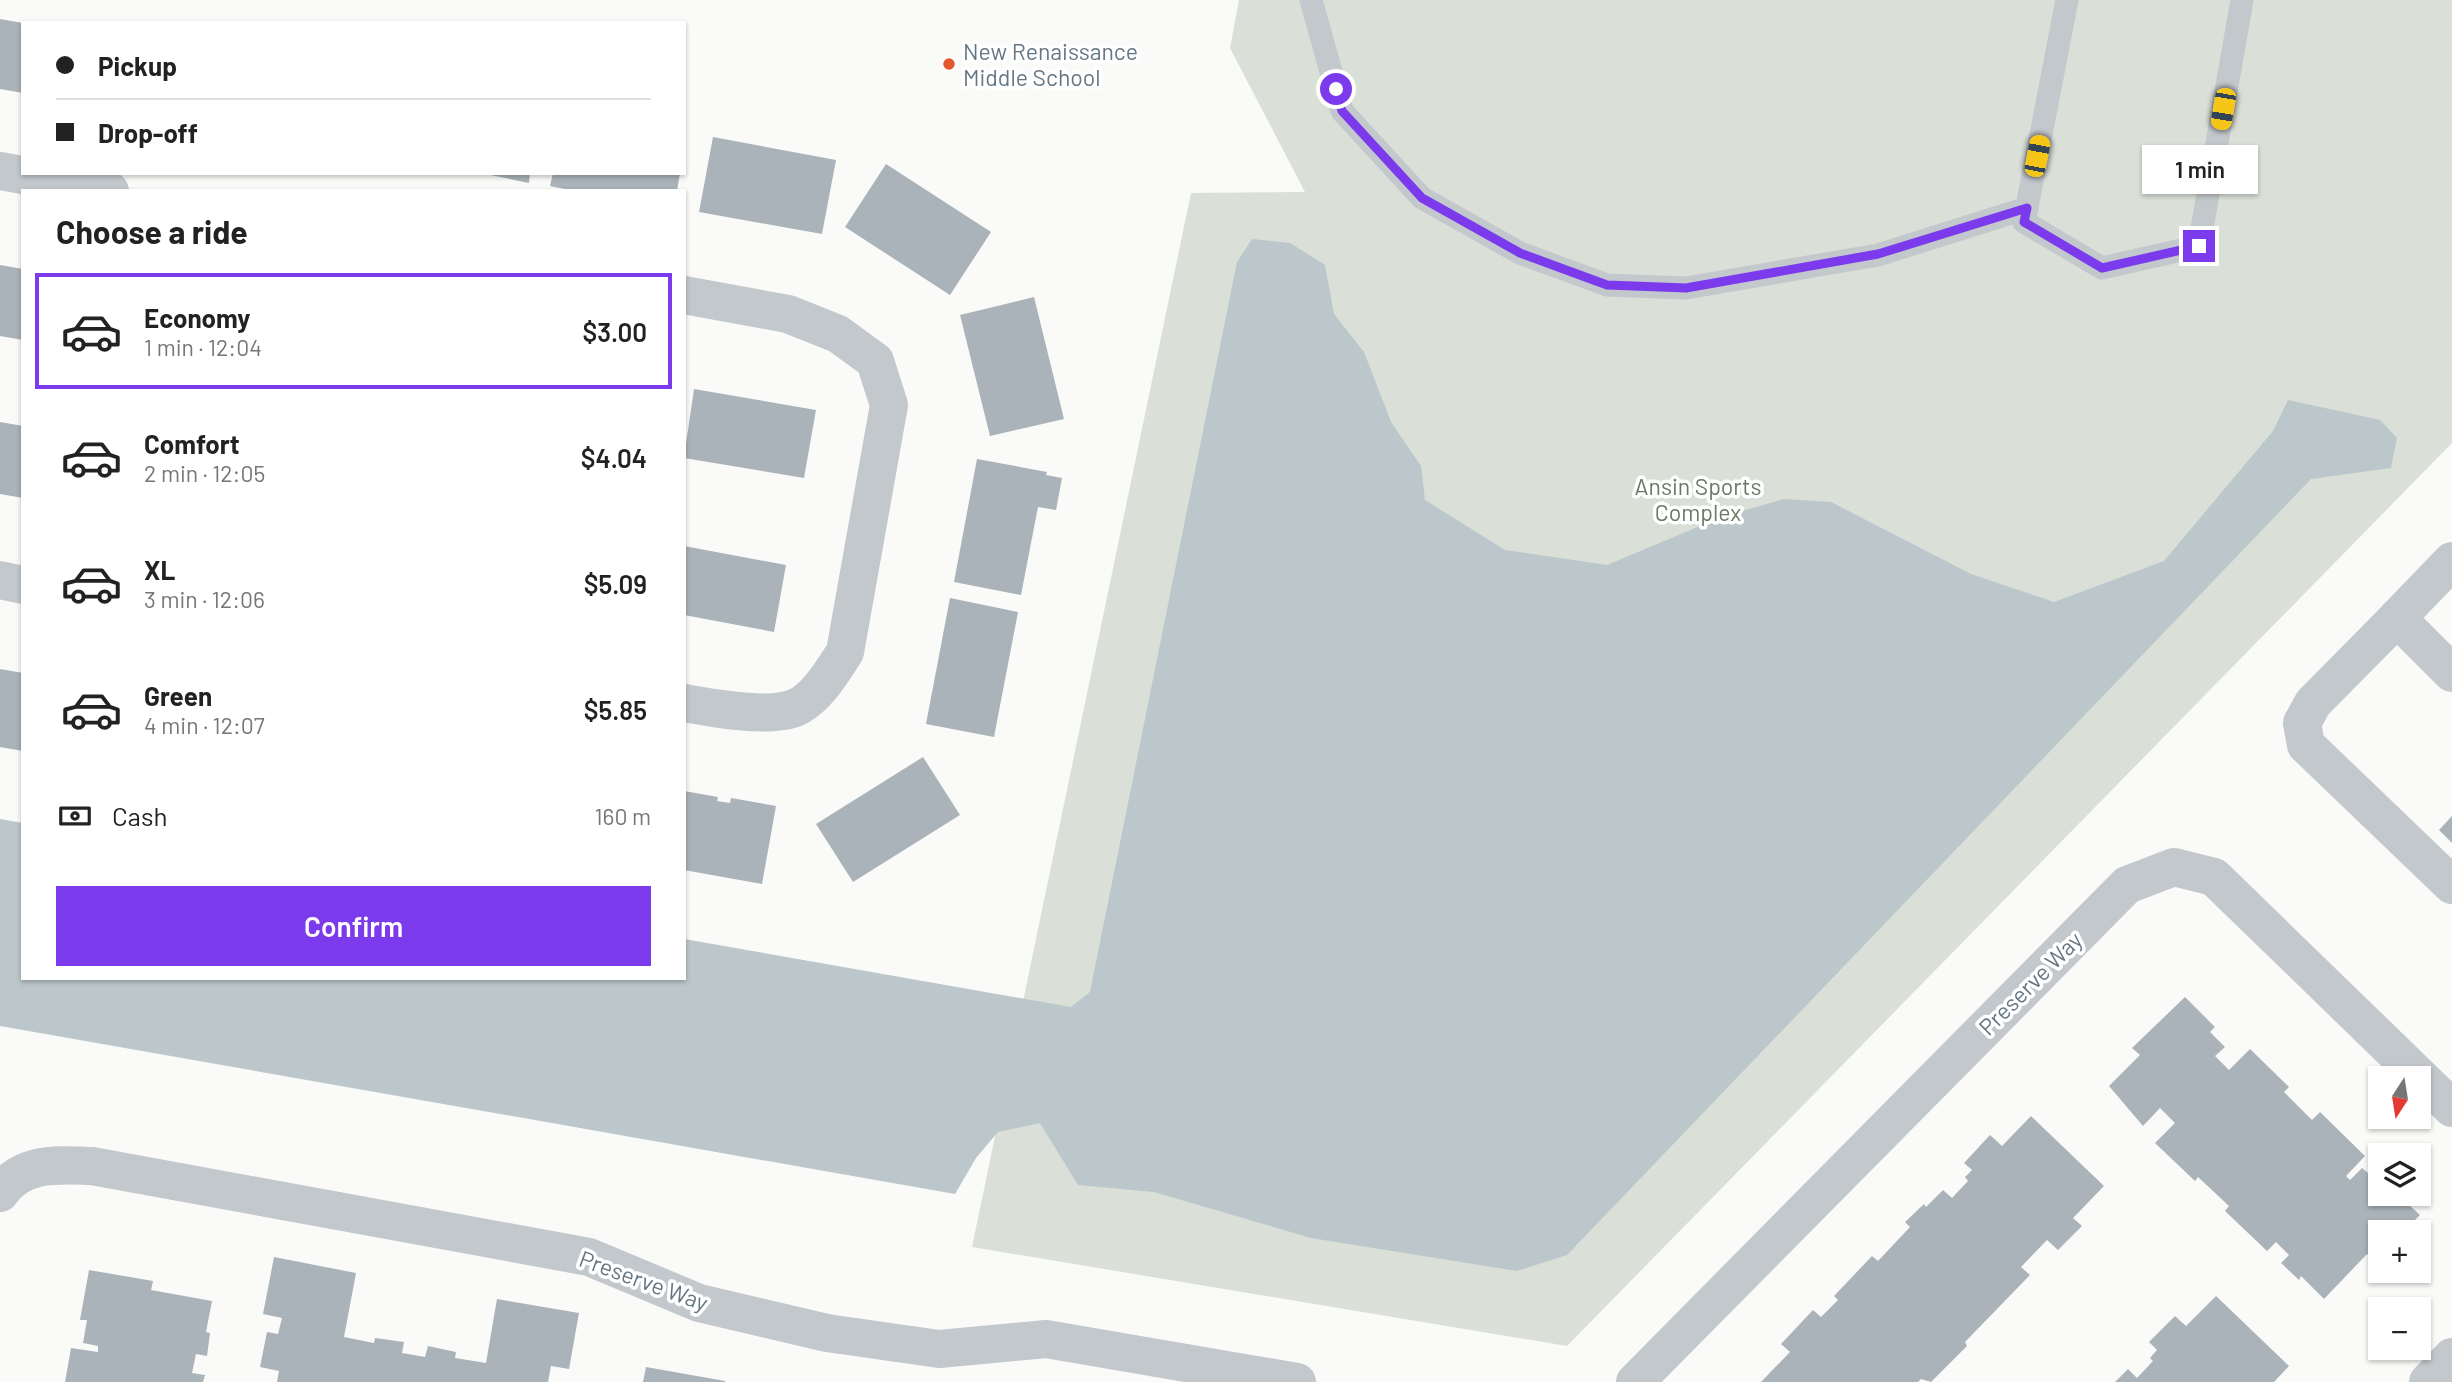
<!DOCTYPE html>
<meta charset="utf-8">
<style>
:root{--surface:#fff;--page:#f2f2f2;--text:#222;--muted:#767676;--line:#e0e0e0;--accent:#7c3aed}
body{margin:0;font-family:Barlow,sans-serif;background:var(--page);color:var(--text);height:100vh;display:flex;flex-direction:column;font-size:26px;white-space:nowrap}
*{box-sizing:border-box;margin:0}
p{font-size:23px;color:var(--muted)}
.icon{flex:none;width:38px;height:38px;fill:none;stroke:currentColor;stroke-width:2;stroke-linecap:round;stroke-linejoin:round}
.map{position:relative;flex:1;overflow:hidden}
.sheet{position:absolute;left:21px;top:189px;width:665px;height:791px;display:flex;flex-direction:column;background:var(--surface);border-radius:0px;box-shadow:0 2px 5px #0004}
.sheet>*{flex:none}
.guide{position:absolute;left:21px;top:21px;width:665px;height:154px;border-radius:0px;box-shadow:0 2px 5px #0004;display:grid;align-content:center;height:154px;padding:0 35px;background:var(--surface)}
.needle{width:46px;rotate:192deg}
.buttons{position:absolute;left:2368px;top:1066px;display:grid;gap:14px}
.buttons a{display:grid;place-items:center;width:63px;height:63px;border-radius:0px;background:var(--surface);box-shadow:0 2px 5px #0004;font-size:35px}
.end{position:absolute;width:32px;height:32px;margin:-16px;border:9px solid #7c3aed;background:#fff;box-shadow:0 0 0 4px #fff}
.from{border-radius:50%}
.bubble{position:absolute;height:49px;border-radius:0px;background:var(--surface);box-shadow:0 2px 5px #0004;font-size:23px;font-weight:600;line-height:49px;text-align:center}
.car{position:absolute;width:21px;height:42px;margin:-21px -10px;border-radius:9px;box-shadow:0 0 5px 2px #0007;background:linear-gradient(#f5c518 24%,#345 0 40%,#f5c518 0 76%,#345 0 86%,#f5c518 0)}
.guide b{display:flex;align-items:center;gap:24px;height:66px;font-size:26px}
.guide b+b{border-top:2px solid var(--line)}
.guide i{width:18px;height:18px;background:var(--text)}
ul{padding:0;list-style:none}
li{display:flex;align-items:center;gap:21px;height:116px;margin:0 14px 10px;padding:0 21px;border:4px solid transparent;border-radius:0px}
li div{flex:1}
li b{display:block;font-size:26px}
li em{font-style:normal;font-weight:600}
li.on{border-color:var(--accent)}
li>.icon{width:63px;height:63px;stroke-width:1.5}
h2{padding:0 35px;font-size:32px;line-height:84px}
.pay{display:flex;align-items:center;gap:18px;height:77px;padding:0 35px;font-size:26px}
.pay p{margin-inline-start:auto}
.primary-button{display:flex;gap:14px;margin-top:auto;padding:14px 35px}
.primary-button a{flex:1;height:80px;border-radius:0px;background:var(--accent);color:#fff;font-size:28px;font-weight:600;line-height:80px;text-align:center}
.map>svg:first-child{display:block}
.green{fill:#dadfd7}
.water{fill:#bbc7cb}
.building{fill:#aab3b9}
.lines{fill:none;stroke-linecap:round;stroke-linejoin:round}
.lane{stroke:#c3c8cc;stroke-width:23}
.street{stroke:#c3c8cc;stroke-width:38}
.route{stroke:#7c3aed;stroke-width:9}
.poi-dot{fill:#e4572e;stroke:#fff;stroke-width:2.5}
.labels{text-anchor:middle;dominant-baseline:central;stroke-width:7;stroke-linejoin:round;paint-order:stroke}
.poi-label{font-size:23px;fill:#657683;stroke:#fff;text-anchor:start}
.park-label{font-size:23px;fill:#687a64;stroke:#fff}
.street-label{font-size:23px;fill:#657683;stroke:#fff}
</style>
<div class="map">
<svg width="2452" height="1382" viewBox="0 0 2452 1382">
<rect width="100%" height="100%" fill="#fafaf8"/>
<path class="green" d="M1239,0H2452V443L1567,1346L972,1247L1191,193L1305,192L1230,48Z"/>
<path class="water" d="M1252,239L1290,243L1325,265L1334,314L1364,352L1391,422L1421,466L1425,500L1505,550L1607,565L1724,516L1784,499L1831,502L1971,574L2054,602L2164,561L2273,431L2288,400L2380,420L2397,438L2391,468L2311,479L1567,1255L1517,1271L1311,1238L1154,1192L1078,1185L1040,1123L998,1132L976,1158L955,1194L0,1026V819L23,823V978H684V939L1071,1007L1090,992L1237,262Z"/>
<g class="building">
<path d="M0,19L23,23V93L0,89Z"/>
<path d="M713,137L836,160L822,234L699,212Z"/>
<path d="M886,164L991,232L950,295L845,227Z"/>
<path d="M481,173H530L529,183Z"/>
<path d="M553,173H680L677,191H575L550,186Z"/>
<path d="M0,265L23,269V340L0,336Z"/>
<path d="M1034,297L1064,419L990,436L960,315Z"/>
<path d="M694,389L816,410L804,478L684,458Z"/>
<path d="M0,422L23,426V498L0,494Z"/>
<path d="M977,459L1047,472L1046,475L1062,478L1056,510L1038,507L1021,595L954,582Z"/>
<path d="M684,546L786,565L774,632L684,615Z"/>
<path d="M950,598L1018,612L994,737L926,724Z"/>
<path d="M0,669L23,673V751L0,747Z"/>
<path d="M923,757L960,815L853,882L816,824Z"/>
<path d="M684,791L718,797L717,801L730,803L731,798L776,806L762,884L684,870Z"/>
<path d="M2452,816V843L2439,830Z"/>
<path d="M2185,997L2215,1027L2210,1032L2225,1047L2215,1056L2229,1070L2250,1049L2289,1087L2284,1092L2312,1120L2320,1112L2365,1156L2346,1176L2350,1180L2362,1168L2380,1183V1194H2397L2420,1215L2403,1232H2380V1256L2374,1261L2367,1254L2324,1299L2301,1276L2299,1280L2281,1263L2289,1255L2276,1242L2267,1251L2225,1211L2229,1206L2198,1177L2195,1181L2155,1143L2175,1123L2160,1108L2143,1126L2109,1086L2140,1055L2132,1048Z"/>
<path d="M2031,1116L2104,1186L2073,1218L2082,1226L2058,1250L2047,1240L2021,1267L2030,1275L1965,1342L1967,1346L1931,1382L1921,1379L1918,1382H1761L1790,1352L1781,1344L1813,1310L1821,1317L1838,1300L1834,1296L1872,1256L1878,1261L1910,1227L1905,1222L1924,1204L1926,1207L1943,1190L1952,1198L1968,1181L1965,1177L1972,1170L1964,1163L1990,1135L2002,1146Z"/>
<path d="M274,1257L356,1273L344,1337L374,1343L375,1338L404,1342L402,1353L425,1357L428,1346L456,1352L455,1358L486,1363L497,1299L579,1313L569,1369L551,1366L548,1382H277L279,1371L260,1367L267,1332L278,1334L282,1318L263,1314Z"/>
<path d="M89,1270L153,1281L151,1290L212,1301L206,1332L210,1333L207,1356L196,1354L192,1373L205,1375L203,1382H65L71,1348L98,1352V1346L83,1343L87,1320H80Z"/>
<path d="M2216,1296L2289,1366L2274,1382H2115L2128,1369L2137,1378L2153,1361L2150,1358L2157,1350L2149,1342L2175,1316L2186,1326Z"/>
<path d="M646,1367L725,1381V1382H643Z"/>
</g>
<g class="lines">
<g class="lane">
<path d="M1311,0L1342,111L1422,198L1520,253L1607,285L1686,288L1878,255L2027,208"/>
<path d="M2067,0L2024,222L2102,268L2199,246L2242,0"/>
</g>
<g class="street">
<path d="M0,171L110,191"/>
<path d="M684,295L788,314L838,334L875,361L889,405L845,652C833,670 819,695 799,706C773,720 712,708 684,703"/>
<path d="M0,580L23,585"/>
<path d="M2397,618L2452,561"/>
<path d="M2452,673L2397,618L2313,703L2302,723L2306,745L2452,885"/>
<path d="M0,1193C22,1161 58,1165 92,1166L589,1257L699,1303L827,1333L939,1349L1046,1339L1297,1382"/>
<path d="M1635,1382L2127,885L2174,867L2214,877L2452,1108"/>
<path d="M2428,1382L2452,1357"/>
</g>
</g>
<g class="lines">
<path class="route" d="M1336,89L1342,111L1422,198L1520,253L1607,285L1686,288L1878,254L2027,208L2024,222L2102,268L2199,246"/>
</g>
<circle class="poi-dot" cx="949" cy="64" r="7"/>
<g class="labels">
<g class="poi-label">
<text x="963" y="51">New Renaissance<tspan x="963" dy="26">Middle School</tspan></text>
</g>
<g class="park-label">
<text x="1698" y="486">Ansin Sports<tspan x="1698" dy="26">Complex</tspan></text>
</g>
<g class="street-label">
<text transform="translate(2030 983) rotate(-45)">Preserve Way</text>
<text transform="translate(644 1280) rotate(20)">Preserve Way</text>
</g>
</g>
</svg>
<div class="buttons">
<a><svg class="needle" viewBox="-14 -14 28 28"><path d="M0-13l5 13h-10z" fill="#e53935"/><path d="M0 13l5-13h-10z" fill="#767676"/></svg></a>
<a><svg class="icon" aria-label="layers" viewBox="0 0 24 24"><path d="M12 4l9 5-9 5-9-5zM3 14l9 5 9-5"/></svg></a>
<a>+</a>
<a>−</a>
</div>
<i class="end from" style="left:1336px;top:89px"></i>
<i class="end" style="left:2199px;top:246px"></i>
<div class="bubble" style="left:2142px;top:145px;width:116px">1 min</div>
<i class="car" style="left:2223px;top:109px;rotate:190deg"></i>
<i class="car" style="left:2037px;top:156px;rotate:11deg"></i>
<div class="guide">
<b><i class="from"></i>Pickup</b>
<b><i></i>Drop-off</b>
</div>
<section class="sheet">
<h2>Choose a ride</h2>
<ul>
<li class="on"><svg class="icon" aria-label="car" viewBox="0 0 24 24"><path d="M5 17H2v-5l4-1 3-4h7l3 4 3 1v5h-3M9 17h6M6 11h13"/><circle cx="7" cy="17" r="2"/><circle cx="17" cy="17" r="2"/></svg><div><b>Economy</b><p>1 min · 12:04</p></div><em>$3.00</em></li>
<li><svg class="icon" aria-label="car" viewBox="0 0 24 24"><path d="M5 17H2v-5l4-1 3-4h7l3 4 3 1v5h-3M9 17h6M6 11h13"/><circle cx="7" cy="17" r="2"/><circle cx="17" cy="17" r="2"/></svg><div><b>Comfort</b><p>2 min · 12:05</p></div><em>$4.04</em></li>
<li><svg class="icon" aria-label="car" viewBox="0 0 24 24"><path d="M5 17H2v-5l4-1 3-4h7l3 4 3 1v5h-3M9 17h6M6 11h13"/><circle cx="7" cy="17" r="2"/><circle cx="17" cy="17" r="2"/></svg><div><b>XL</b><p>3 min · 12:06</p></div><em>$5.09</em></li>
<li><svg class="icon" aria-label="car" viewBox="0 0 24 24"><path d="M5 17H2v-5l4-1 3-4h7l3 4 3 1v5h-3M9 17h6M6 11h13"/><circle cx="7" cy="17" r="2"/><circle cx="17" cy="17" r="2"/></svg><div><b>Green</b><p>4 min · 12:07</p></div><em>$5.85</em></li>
</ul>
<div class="pay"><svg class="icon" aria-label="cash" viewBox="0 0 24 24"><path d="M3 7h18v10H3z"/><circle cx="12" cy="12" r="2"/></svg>Cash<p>160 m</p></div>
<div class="primary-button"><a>Confirm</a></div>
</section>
</div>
